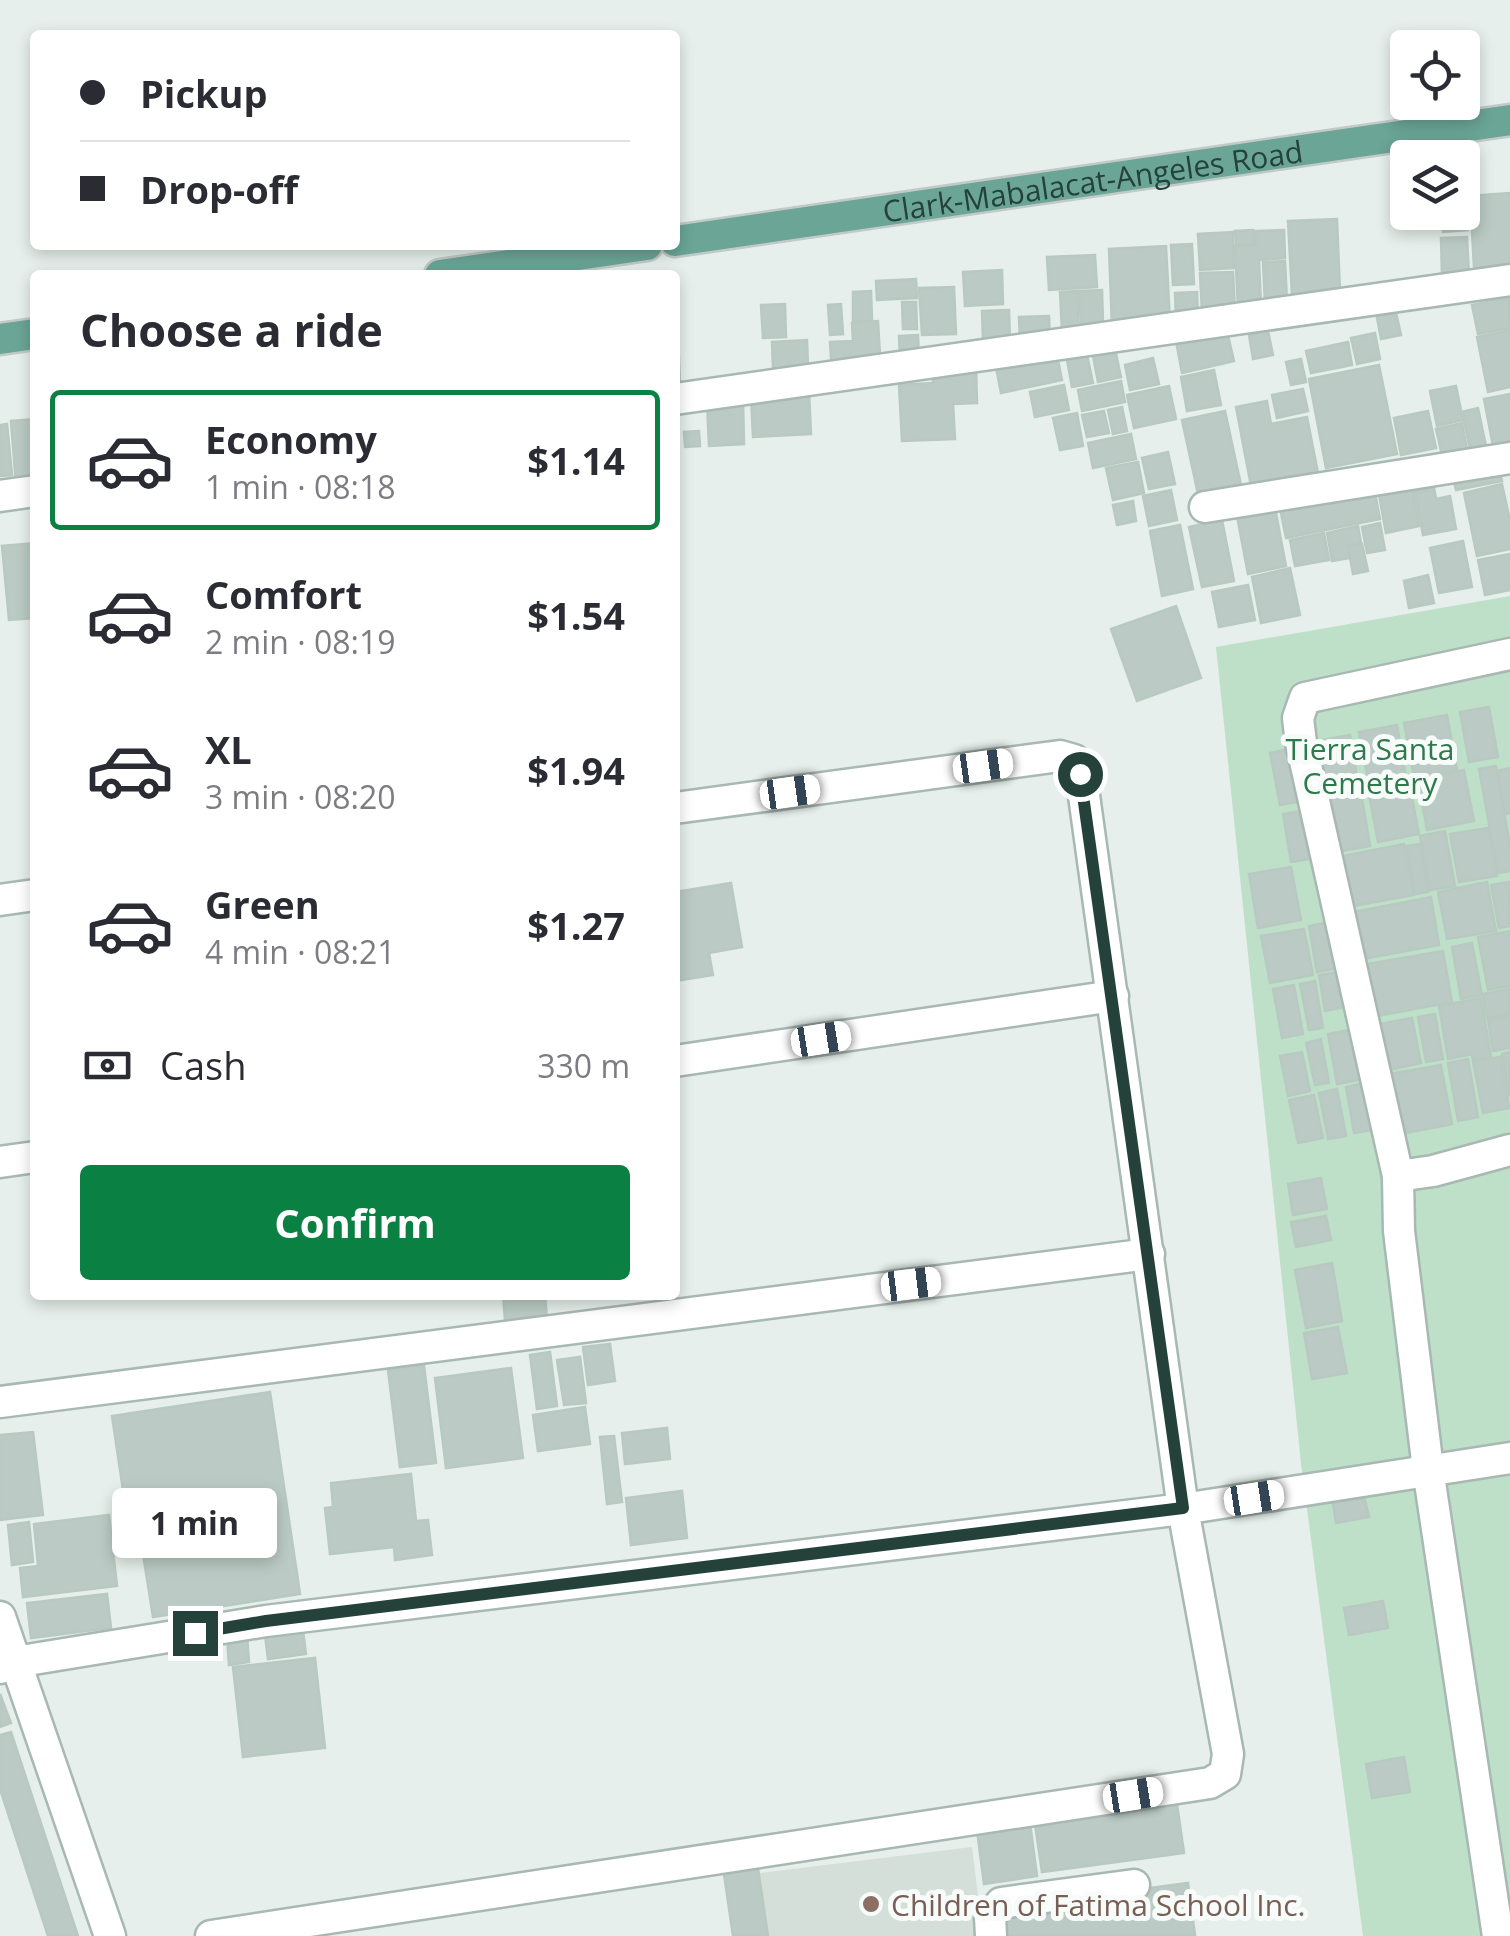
<!DOCTYPE html>
<meta charset="utf-8">
<style>
:root{--surface:#fff;--page:#f2f2f3;--text:#2b2b33;--muted:#7c7c81;--line:#e1e1e2;--accent:#0b8043}
body{margin:0;font-family:"Open Sans",sans-serif;background:var(--page);color:var(--text);height:100vh;display:flex;flex-direction:column;font-size:38px;white-space:nowrap}
*{box-sizing:border-box;margin:0}
p{font-size:32px;color:var(--muted)}
.icon{flex:none;width:55px;height:55px;fill:none;stroke:currentColor;stroke-width:2;stroke-linecap:round;stroke-linejoin:round}
.map{position:relative;flex:1;overflow:hidden}
.side{position:absolute;left:30px;top:270px;width:650px;height:1030px;display:flex;flex-direction:column;background:var(--surface);border-radius:10px;box-shadow:0 5px 15px #0003}
.side>*{flex:none}
.banner{position:absolute;left:30px;top:30px;width:650px;height:220px;border-radius:10px;box-shadow:0 5px 15px #0003;display:grid;align-content:center;height:220px;padding:0 50px;background:var(--surface)}
.controls{position:absolute;left:1390px;top:30px;display:grid;gap:20px}
.controls a{display:grid;place-items:center;width:90px;height:90px;border-radius:10px;background:var(--surface);box-shadow:0 5px 15px #0003;font-size:50px}
.end{position:absolute;width:45px;height:45px;margin:-22px;border:12px solid #24423a;background:#fff;box-shadow:0 0 0 5px #fff}
.from{border-radius:50%}
.bubble{position:absolute;height:70px;border-radius:10px;background:var(--surface);box-shadow:0 5px 15px #0003;font-size:32px;font-weight:700;line-height:70px;text-align:center}
.car{position:absolute;width:30px;height:60px;margin:-30px -15px;border-radius:12px;box-shadow:0 0 8px 2px #0007;background:linear-gradient(#fff 24%,#345 0 40%,#fff 0 76%,#345 0 86%,#fff 0)}
.banner b{display:flex;align-items:center;gap:35px;height:95px;font-size:38px}
.banner b+b{border-top:2px solid var(--line)}
.banner i{width:25px;height:25px;background:var(--text)}
ul{padding:0;list-style:none}
li{display:flex;align-items:center;gap:30px;height:140px;margin:0 20px 15px;padding:0 30px;border:5px solid transparent;border-radius:10px}
li div{flex:1}
li b{display:block;font-size:38px}
li em{font-style:normal;font-weight:700}
li.on{border-color:var(--accent)}
li>.icon{width:90px;height:90px;stroke-width:1.5}
h2{padding:0 50px;font-size:45px;line-height:120px}
.pay{display:flex;align-items:center;gap:25px;height:110px;padding:0 50px;font-size:38px}
.pay p{margin-inline-start:auto}
.primary-button{display:flex;gap:20px;margin-top:auto;padding:20px 50px}
.primary-button a{flex:1;height:115px;border-radius:10px;background:var(--accent);color:#fff;font-size:40px;font-weight:700;line-height:115px;text-align:center}
.map>svg:first-child{display:block}
.built{fill:#d4dfda}
.green{fill:#bfe0c8}
.building{fill:#bbcac4;stroke:#b8c9c2;stroke-width:2.5}
.lines{fill:none;stroke-linecap:round;stroke-linejoin:round}
.minor-casing{stroke:#a8b8b2;stroke-width:35}
.major-casing{stroke:#c2cac8;stroke-width:35}
.minor{stroke:#fff;stroke-width:30}
.major{stroke:#6aa596;stroke-width:30}
.route{stroke:#24423a;stroke-width:12}
.education-dot{fill:#8d6e63;stroke:#f7fbf9;stroke-width:4}
.labels{text-anchor:middle;dominant-baseline:central;stroke-width:10;stroke-linejoin:round;paint-order:stroke}
.street-label{font-size:30px;fill:#24423a;stroke:#f7fbf9}
.park-label{font-size:30px;fill:#2d7a4b;stroke:#f7fbf9}
.education-label{font-size:30px;fill:#785e54;stroke:#f7fbf9;text-anchor:start}
</style>
<div class="map">
<svg width="1510" height="1936" viewBox="0 0 1510 1936">
<rect width="100%" height="100%" fill="#e6efeb"/>
<path class="built" d="M972,1847L983,1936H768L759,1873Z"/>
<path class="green" d="M1510,596V1936H1363L1301,1463L1216,647Z"/>
<g class="building">
<path d="M1510,193V266L1474,267L1470,196Z"/>
<path d="M1462,204H1468V230L1443,232L1442,212H1462Z"/>
<path d="M1337,219L1340,292L1292,295L1288,221Z"/>
<path d="M1253,230L1254,244L1236,245L1235,231Z"/>
<path d="M1284,230L1285,258L1259,260L1261,307L1238,308L1235,246L1256,245L1255,231Z"/>
<path d="M1233,232L1234,268L1200,270L1198,234Z"/>
<path d="M1467,237L1469,276L1442,277L1441,238Z"/>
<path d="M1192,244L1194,284L1173,285L1171,245Z"/>
<path d="M1166,246L1170,323L1112,326L1109,249Z"/>
<path d="M1095,255L1097,287L1049,290L1047,257Z"/>
<path d="M1285,261L1287,302L1265,303L1263,262Z"/>
<path d="M1002,270L1003,304L965,306L963,272Z"/>
<path d="M1233,272L1235,311L1202,312L1200,273Z"/>
<path d="M916,279L917,298L877,300L876,281Z"/>
<path d="M954,287L956,334L922,335L919,288Z"/>
<path d="M1102,290L1103,324L1081,325L1079,291Z"/>
<path d="M871,291L872,320L853,322V292Z"/>
<path d="M1077,291L1079,330L1062,331L1060,292Z"/>
<path d="M1197,292L1198,318H1176L1175,293Z"/>
<path d="M1509,298L1510,328L1478,334L1472,305Z"/>
<path d="M902,302H916L917,329H903Z"/>
<path d="M785,304L786,337L763,338L761,305Z"/>
<path d="M841,304L843,334L830,335L828,305Z"/>
<path d="M1395,308L1401,335L1381,339L1376,312Z"/>
<path d="M1009,310L1010,342L983,343L982,311Z"/>
<path d="M1049,316L1050,341L1020,343L1019,317Z"/>
<path d="M878,321L880,355L860,356L861,371L832,373L830,342L853,341L852,323Z"/>
<path d="M1510,330V387L1488,392L1477,337Z"/>
<path d="M1227,331L1234,361L1182,373L1176,341Z"/>
<path d="M1268,331L1273,355L1253,359L1249,335Z"/>
<path d="M1375,333L1380,359L1357,364L1351,338Z"/>
<path d="M675,335H678L680,384H675Z"/>
<path d="M918,335L919,358L900,359L899,336Z"/>
<path d="M807,340L808,367L773,368L772,342Z"/>
<path d="M1113,340L1121,377L1098,382L1091,345Z"/>
<path d="M1348,342L1352,365L1311,373L1306,351Z"/>
<path d="M1056,350L1062,380L1001,393L995,362Z"/>
<path d="M1086,350L1093,383L1072,387L1066,354Z"/>
<path d="M1153,358L1159,384L1130,390L1125,365Z"/>
<path d="M1301,359L1306,382L1291,385L1286,362Z"/>
<path d="M976,365L977,403L953,404L955,439L902,441L899,385L933,383L932,367Z"/>
<path d="M1379,365L1397,454L1326,468L1309,379Z"/>
<path d="M1214,370L1221,405L1187,411L1181,377Z"/>
<path d="M1121,381L1125,402L1082,411L1078,390Z"/>
<path d="M1064,385L1069,410L1035,417L1030,392Z"/>
<path d="M1169,386L1176,419L1134,428L1127,395Z"/>
<path d="M1456,386L1463,420L1437,426L1430,391Z"/>
<path d="M1303,389L1308,411L1277,418L1272,395Z"/>
<path d="M809,392L811,434L753,437L751,395Z"/>
<path d="M1510,394V443L1493,446L1484,399Z"/>
<path d="M743,401L744,444L709,446L707,403Z"/>
<path d="M1267,401L1271,424L1307,417L1318,473L1251,486L1236,407Z"/>
<path d="M1122,407L1127,431L1113,434L1108,410Z"/>
<path d="M1478,408L1487,451L1471,454L1462,412Z"/>
<path d="M1104,411L1109,433L1087,437L1082,415Z"/>
<path d="M1225,411L1241,485L1198,494L1182,420Z"/>
<path d="M1428,411L1436,448L1401,455L1394,418Z"/>
<path d="M1077,413L1083,446L1060,450L1053,418Z"/>
<path d="M34,419L35,482L16,484L11,421Z"/>
<path d="M1462,423L1467,449L1442,455L1436,429Z"/>
<path d="M7,424L12,475L0,476V425Z"/>
<path d="M699,431L700,446L685,447L684,432Z"/>
<path d="M1131,434L1136,459L1093,468L1088,443Z"/>
<path d="M1168,452L1175,484L1149,489L1142,458Z"/>
<path d="M1138,462L1144,493L1113,500L1106,468Z"/>
<path d="M1499,469L1502,481L1456,490L1453,478Z"/>
<path d="M1502,484L1510,521V549L1477,556L1464,493Z"/>
<path d="M1374,488L1380,519L1286,538L1280,508Z"/>
<path d="M1412,488L1419,526L1386,533L1379,495Z"/>
<path d="M1434,488L1436,499L1450,496L1456,529L1423,535L1415,492Z"/>
<path d="M1171,490L1177,520L1149,526L1143,496Z"/>
<path d="M1133,501L1136,521L1117,525L1113,505Z"/>
<path d="M1275,508L1286,566L1248,574L1237,516Z"/>
<path d="M1222,520L1234,581L1202,587L1189,527Z"/>
<path d="M1380,523L1385,550L1367,553L1362,527Z"/>
<path d="M1180,525L1193,589L1162,596L1150,531Z"/>
<path d="M1358,526L1361,543L1347,546L1350,558L1332,561L1327,533Z"/>
<path d="M1324,533L1329,560L1295,566L1290,540Z"/>
<path d="M1463,541L1472,587L1439,593L1430,548Z"/>
<path d="M35,543V618L9,620L2,546Z"/>
<path d="M1362,544L1368,571L1353,574L1348,547Z"/>
<path d="M1510,554V590L1485,595L1478,560Z"/>
<path d="M1290,568L1300,615L1261,623L1252,577Z"/>
<path d="M1428,575L1434,603L1409,608L1404,581Z"/>
<path d="M1248,585L1255,620L1219,627L1212,592Z"/>
<path d="M1176,606L1201,678L1137,701L1111,629Z"/>
<path d="M1489,707L1498,757L1469,762L1460,712Z"/>
<path d="M1447,715L1457,770L1414,777L1404,723Z"/>
<path d="M1397,725L1407,783L1370,791L1359,732Z"/>
<path d="M1350,735L1359,788L1321,794L1312,742Z"/>
<path d="M1298,747L1308,800L1280,805L1270,753Z"/>
<path d="M1496,766L1510,846V871L1498,873L1479,769Z"/>
<path d="M1510,768V813L1505,814L1497,771Z"/>
<path d="M1464,770L1474,821L1427,830L1418,780Z"/>
<path d="M1410,787L1419,834L1378,842L1369,795Z"/>
<path d="M1361,793L1370,846L1336,852L1326,800Z"/>
<path d="M1312,809L1321,857L1291,862L1283,814Z"/>
<path d="M1488,828L1497,876L1459,882L1450,834Z"/>
<path d="M1445,831L1455,886L1430,890L1420,836Z"/>
<path d="M1404,844L1414,895L1342,908L1333,858Z"/>
<path d="M1420,844L1428,892L1415,894L1407,846Z"/>
<path d="M1291,867L1301,920L1258,928L1249,874Z"/>
<path d="M1487,882L1496,931L1447,939L1438,892Z"/>
<path d="M1509,882L1510,926L1499,928L1491,885Z"/>
<path d="M731,883L742,947L709,953L713,975L675,981V892Z"/>
<path d="M1431,897L1439,945L1363,959L1354,912Z"/>
<path d="M1341,920L1349,966L1317,972L1309,926Z"/>
<path d="M1304,929L1313,975L1270,983L1261,936Z"/>
<path d="M1510,931V986L1488,990L1478,937Z"/>
<path d="M1472,943L1482,995L1461,999L1452,947Z"/>
<path d="M1443,951L1452,1002L1372,1017L1362,965Z"/>
<path d="M1349,970L1355,1005L1325,1011L1319,975Z"/>
<path d="M1315,981L1323,1028L1309,1030L1300,984Z"/>
<path d="M1294,985L1303,1034L1282,1038L1273,989Z"/>
<path d="M1509,989L1510,1014L1487,1018L1483,994Z"/>
<path d="M1481,998L1491,1057L1473,1060L1472,1054L1448,1059L1439,1006Z"/>
<path d="M1435,1014L1443,1059L1426,1062L1418,1017Z"/>
<path d="M1510,1016V1048L1493,1051L1488,1020Z"/>
<path d="M1412,1018L1421,1063L1389,1070L1380,1024Z"/>
<path d="M1365,1027L1374,1077L1337,1084L1328,1034Z"/>
<path d="M1321,1039L1329,1083L1315,1085L1306,1043Z"/>
<path d="M1302,1052L1310,1091L1288,1096L1280,1056Z"/>
<path d="M1510,1052V1094L1509,1095L1502,1054Z"/>
<path d="M1500,1057L1509,1108L1483,1113L1473,1061Z"/>
<path d="M1468,1059L1478,1117L1458,1121L1448,1063Z"/>
<path d="M1441,1065L1452,1124L1401,1134L1389,1074Z"/>
<path d="M1375,1081L1383,1128L1354,1133L1346,1087Z"/>
<path d="M1337,1089L1346,1136L1328,1139L1319,1093Z"/>
<path d="M1314,1095L1323,1138L1298,1143L1289,1100Z"/>
<path d="M1321,1178L1327,1209L1293,1215L1288,1184Z"/>
<path d="M1326,1216L1331,1240L1296,1247L1291,1222Z"/>
<path d="M1332,1263L1342,1321L1306,1328L1295,1270Z"/>
<path d="M503,1295H545L548,1330L506,1333Z"/>
<path d="M1338,1327L1347,1373L1312,1379L1304,1333Z"/>
<path d="M610,1344L615,1381L588,1385L583,1347Z"/>
<path d="M550,1352L557,1406L537,1409L530,1355Z"/>
<path d="M580,1357L586,1403L564,1405L557,1360Z"/>
<path d="M424,1366L436,1463L400,1467L388,1370Z"/>
<path d="M511,1368L523,1458L446,1468L435,1378Z"/>
<path d="M270,1392L300,1594L153,1617L137,1516L127,1517L112,1416Z"/>
<path d="M585,1407L590,1444L538,1451L533,1415Z"/>
<path d="M667,1428L670,1459L625,1464L622,1433Z"/>
<path d="M33,1432L43,1515L0,1520V1435Z"/>
<path d="M614,1436L622,1502L607,1504L600,1437Z"/>
<path d="M411,1474L416,1521L428,1520L432,1555L395,1560L394,1547L330,1554L325,1508L333,1507L331,1483Z"/>
<path d="M682,1491L687,1538L631,1545L626,1498Z"/>
<path d="M1363,1492L1369,1517L1336,1523L1332,1498Z"/>
<path d="M109,1515L117,1586L23,1597L20,1568L38,1566L34,1524Z"/>
<path d="M29,1522L33,1562L12,1565L8,1525Z"/>
<path d="M107,1594L111,1628L31,1638L27,1603Z"/>
<path d="M1383,1601L1388,1628L1349,1635L1344,1608Z"/>
<path d="M303,1631L306,1654L268,1659L265,1635Z"/>
<path d="M247,1636L249,1662L229,1665L227,1638Z"/>
<path d="M315,1658L325,1748L243,1757L233,1667Z"/>
<path d="M0,1694L11,1723L0,1727Z"/>
<path d="M11,1732L78,1936H48L0,1789V1735Z"/>
<path d="M1404,1757L1410,1792L1372,1798L1366,1764Z"/>
<path d="M1177,1804L1184,1853L1042,1872L1035,1824Z"/>
<path d="M1030,1823L1037,1876L984,1884L977,1830Z"/>
<path d="M757,1862L768,1936H733L723,1867Z"/>
<path d="M1188,1883L1195,1935L1005,1936L1002,1908Z"/>
</g>
<g class="lines">
<g class="minor-casing">
<g id="minor">
<path d="M675,399L1510,280"/>
<path d="M0,496L35,491"/>
<path d="M1205,507L1510,458"/>
<path d="M0,900L35,895"/>
<path d="M675,1061L1113,996"/>
<path d="M0,1162L35,1157"/>
<path d="M1398,1176L1301,743L1298,718L1305,698L1510,654"/>
<path d="M0,1402L1149,1254"/>
<path d="M0,1617L110,1936"/>
<path d="M0,1668L15,1662L266,1621L1183,1509L1510,1458"/>
<path d="M211,1936L1210,1783L1225,1774L1228,1754L1183,1509L1081,774L1074,760L1060,756L675,808"/>
<path d="M991,1936L990,1917L1001,1903L1134,1885"/>
<path d="M1498,1936L1428,1469L1399,1231L1398,1176L1433,1171L1510,1150"/>
</g>
</g>
<g class="major-casing">
<g id="major">
<path id="s1" d="M675,241L1510,120"/>
<path d="M440,275L647,245"/>
<path d="M0,339L35,334"/>
</g>
</g>
<use href="#minor" class="minor"/>
<use href="#major" class="major"/>
</g>
<g class="lines">
<path class="route" d="M195,1633L266,1621L1183,1508L1080,774"/>
</g>
<circle class="education-dot" cx="871" cy="1904" r="10"/>
<g class="labels">
<g class="street-label">
<text stroke="none"><textPath href="#s1" startOffset="422">Clark-Mabalacat-Angeles Road</textPath></text>
</g>
<g class="park-label">
<text x="1370" y="748">Tierra Santa<tspan x="1370" dy="34">Cemetery</tspan></text>
</g>
<g class="education-label">
<text x="891" y="1904">Children of Fatima School Inc.</text>
</g>
</g>
</svg>
<div class="controls">
<a><svg class="icon" aria-label="locate" viewBox="0 0 24 24"><circle cx="12" cy="12" r="6"/><path d="M12 2v4M12 18v4M2 12h4M18 12h4"/></svg></a>
<a><svg class="icon" aria-label="layers" viewBox="0 0 24 24"><path d="M12 4l9 5-9 5-9-5zM3 14l9 5 9-5"/></svg></a>
</div>
<i class="end from" style="left:1080px;top:774px"></i>
<i class="end" style="left:195px;top:1633px"></i>
<div class="bubble" style="left:112px;top:1488px;width:165px">1 min</div>
<i class="car" style="left:983px;top:766px;rotate:82deg"></i>
<i class="car" style="left:790px;top:792px;rotate:82deg"></i>
<i class="car" style="left:821px;top:1039px;rotate:81deg"></i>
<i class="car" style="left:911px;top:1284px;rotate:83deg"></i>
<i class="car" style="left:1254px;top:1498px;rotate:81deg"></i>
<i class="car" style="left:1133px;top:1795px;rotate:81deg"></i>
<div class="banner">
<b><i class="from"></i>Pickup</b>
<b><i></i>Drop-off</b>
</div>
<section class="side">
<h2>Choose a ride</h2>
<ul>
<li class="on"><svg class="icon" aria-label="car" viewBox="0 0 24 24"><path d="M5 17H2v-5l4-1 3-4h7l3 4 3 1v5h-3M9 17h6M6 11h13"/><circle cx="7" cy="17" r="2"/><circle cx="17" cy="17" r="2"/></svg><div><b>Economy</b><p>1 min · 08:18</p></div><em>$1.14</em></li>
<li><svg class="icon" aria-label="car" viewBox="0 0 24 24"><path d="M5 17H2v-5l4-1 3-4h7l3 4 3 1v5h-3M9 17h6M6 11h13"/><circle cx="7" cy="17" r="2"/><circle cx="17" cy="17" r="2"/></svg><div><b>Comfort</b><p>2 min · 08:19</p></div><em>$1.54</em></li>
<li><svg class="icon" aria-label="car" viewBox="0 0 24 24"><path d="M5 17H2v-5l4-1 3-4h7l3 4 3 1v5h-3M9 17h6M6 11h13"/><circle cx="7" cy="17" r="2"/><circle cx="17" cy="17" r="2"/></svg><div><b>XL</b><p>3 min · 08:20</p></div><em>$1.94</em></li>
<li><svg class="icon" aria-label="car" viewBox="0 0 24 24"><path d="M5 17H2v-5l4-1 3-4h7l3 4 3 1v5h-3M9 17h6M6 11h13"/><circle cx="7" cy="17" r="2"/><circle cx="17" cy="17" r="2"/></svg><div><b>Green</b><p>4 min · 08:21</p></div><em>$1.27</em></li>
</ul>
<div class="pay"><svg class="icon" aria-label="cash" viewBox="0 0 24 24"><path d="M3 7h18v10H3z"/><circle cx="12" cy="12" r="2"/></svg>Cash<p>330 m</p></div>
<div class="primary-button"><a>Confirm</a></div>
</section>
</div>
